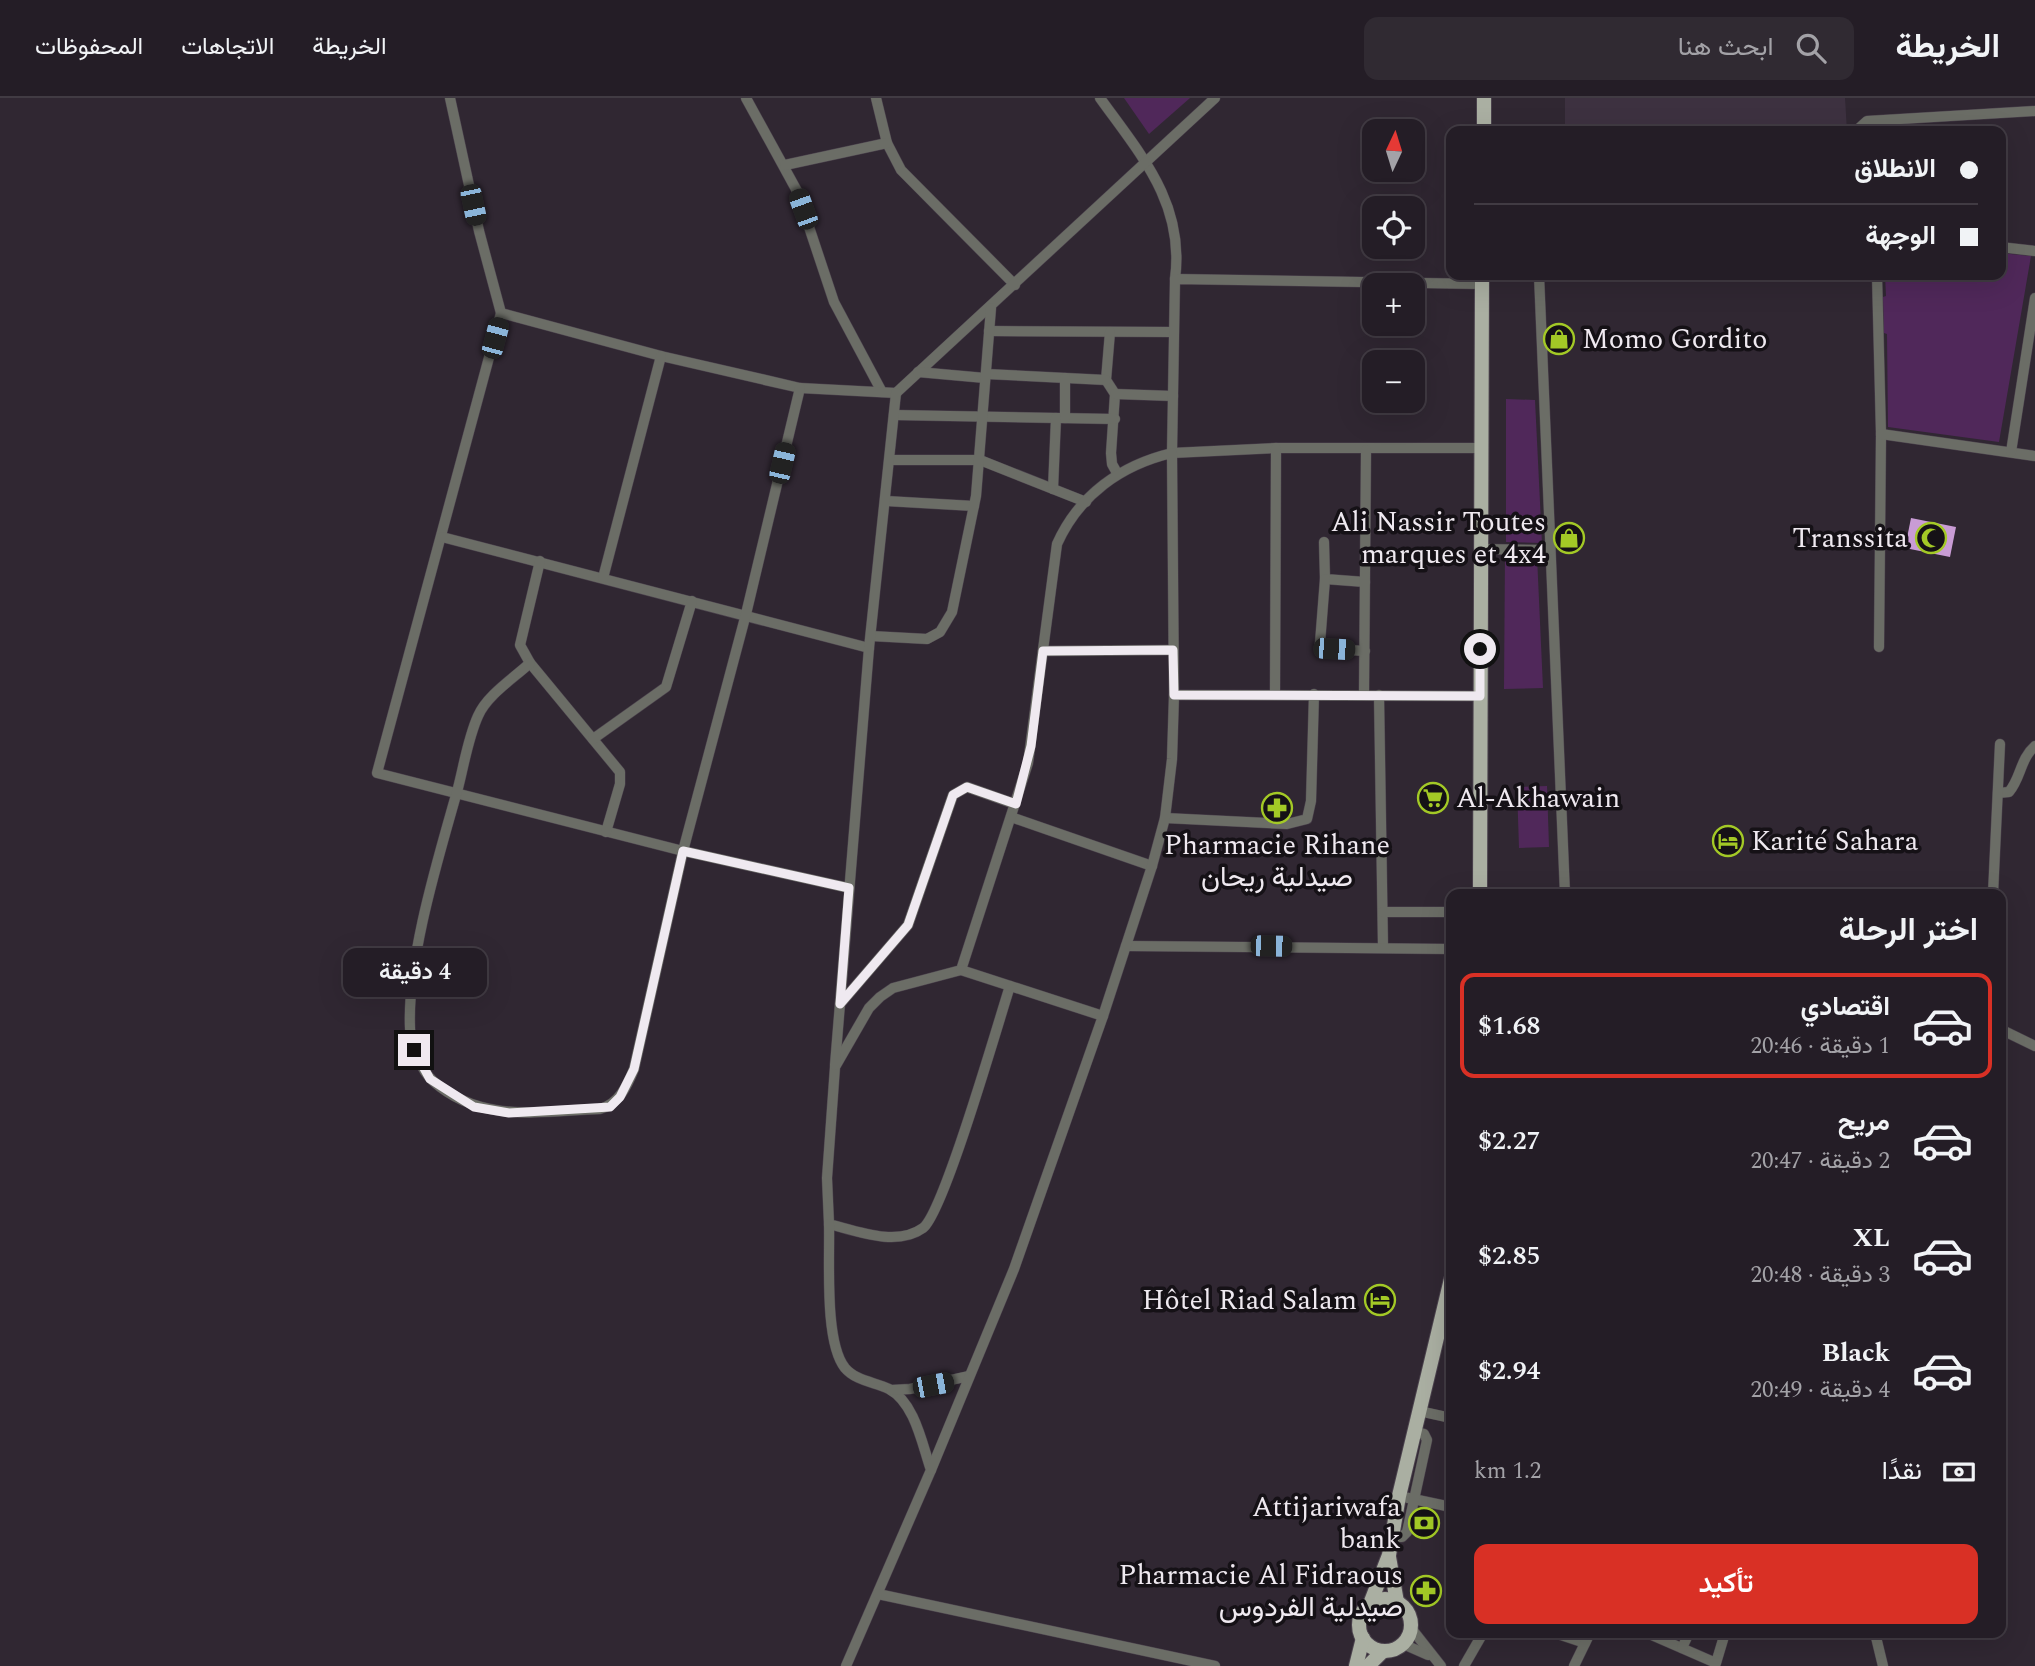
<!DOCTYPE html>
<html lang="ar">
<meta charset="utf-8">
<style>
:root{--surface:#241d26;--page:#302a32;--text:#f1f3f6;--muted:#a3a2a7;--line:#413b43;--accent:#d93025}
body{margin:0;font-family:Spectral,Vazirmatn,serif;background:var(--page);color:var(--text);direction:rtl;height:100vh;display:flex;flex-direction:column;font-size:26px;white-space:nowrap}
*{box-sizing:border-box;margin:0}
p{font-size:23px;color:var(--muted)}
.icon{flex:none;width:38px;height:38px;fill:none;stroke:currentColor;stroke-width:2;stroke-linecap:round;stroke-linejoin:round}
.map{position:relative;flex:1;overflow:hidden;direction:ltr}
.drawer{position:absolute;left:1446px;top:791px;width:560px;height:749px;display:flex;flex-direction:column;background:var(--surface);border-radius:14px;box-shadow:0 7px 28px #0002,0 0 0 2px var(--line);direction:rtl}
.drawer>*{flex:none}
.hud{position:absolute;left:1446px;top:28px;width:560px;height:154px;border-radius:14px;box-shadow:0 7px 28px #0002,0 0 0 2px var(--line);direction:rtl;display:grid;align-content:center;height:154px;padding:0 28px;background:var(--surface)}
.needle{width:46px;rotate:4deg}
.fabs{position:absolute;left:1362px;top:21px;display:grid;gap:14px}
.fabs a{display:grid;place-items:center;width:63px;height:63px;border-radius:14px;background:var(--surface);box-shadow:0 7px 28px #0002,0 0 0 2px var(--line);font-size:35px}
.end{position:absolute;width:32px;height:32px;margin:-16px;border:9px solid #efe9f0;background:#111;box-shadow:0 0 0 4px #111}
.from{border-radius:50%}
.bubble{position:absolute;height:49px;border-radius:14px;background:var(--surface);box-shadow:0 7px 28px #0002,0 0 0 2px var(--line);font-size:23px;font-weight:600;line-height:49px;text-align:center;direction:rtl}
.car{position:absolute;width:21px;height:42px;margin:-21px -10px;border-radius:9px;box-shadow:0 0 5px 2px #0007;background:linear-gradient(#222 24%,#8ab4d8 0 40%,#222 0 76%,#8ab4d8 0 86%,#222 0)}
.hud b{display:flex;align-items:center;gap:24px;height:66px;font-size:26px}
.hud b+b{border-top:2px solid var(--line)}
.hud i{width:18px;height:18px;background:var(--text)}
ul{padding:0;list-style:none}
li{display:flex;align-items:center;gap:21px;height:105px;margin:0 14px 10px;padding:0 14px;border:4px solid transparent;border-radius:14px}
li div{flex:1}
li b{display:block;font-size:26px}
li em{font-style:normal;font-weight:600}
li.on{border-color:var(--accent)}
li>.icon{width:63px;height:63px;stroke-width:1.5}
h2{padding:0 28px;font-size:32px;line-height:84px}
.pay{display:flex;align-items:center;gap:18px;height:77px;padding:0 28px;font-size:26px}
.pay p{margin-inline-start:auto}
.cta{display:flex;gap:14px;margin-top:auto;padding:14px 28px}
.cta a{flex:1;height:80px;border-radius:14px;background:var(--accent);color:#fff;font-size:28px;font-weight:600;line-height:80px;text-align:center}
header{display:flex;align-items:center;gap:42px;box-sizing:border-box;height:98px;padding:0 35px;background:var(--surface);border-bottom:2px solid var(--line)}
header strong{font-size:33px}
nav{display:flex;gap:38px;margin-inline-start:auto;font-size:24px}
.search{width:490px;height:63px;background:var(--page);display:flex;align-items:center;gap:18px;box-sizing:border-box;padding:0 24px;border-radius:14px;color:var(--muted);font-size:26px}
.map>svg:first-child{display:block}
.built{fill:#3d3140}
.green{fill:#50285a}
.building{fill:#c99cd5}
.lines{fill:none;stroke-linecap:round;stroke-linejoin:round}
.minor-casing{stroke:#4b424d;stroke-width:11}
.primary-casing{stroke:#4b424d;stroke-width:16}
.minor{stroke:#6b6d66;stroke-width:10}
.primary{stroke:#aaafa2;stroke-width:14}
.route{stroke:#efe9f0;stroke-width:9}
.labels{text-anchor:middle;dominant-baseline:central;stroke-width:7;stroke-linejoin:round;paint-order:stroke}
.poi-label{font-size:28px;fill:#efe9f0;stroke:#151116;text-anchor:end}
</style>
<header>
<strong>الخريطة</strong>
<div class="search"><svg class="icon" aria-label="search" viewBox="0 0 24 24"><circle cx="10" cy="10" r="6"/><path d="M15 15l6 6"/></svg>ابحث هنا</div>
<nav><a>الخريطة</a><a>الاتجاهات</a><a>المحفوظات</a></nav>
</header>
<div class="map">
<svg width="2035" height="1568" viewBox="0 0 2035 1568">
<rect width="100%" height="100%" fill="#302732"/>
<path class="built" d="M1565,0H1845L1847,33H1565Z"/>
<g class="green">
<path d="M1124,0H1190L1149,36Z"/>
<path d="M2000,155L2031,158L1999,344L1888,329L1887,236L1884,235L1883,199L1886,198L1885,177H2000Z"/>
<path d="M1506,301L1535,302L1542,445L1506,444Z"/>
<path d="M1505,457L1537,458L1543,590L1504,591Z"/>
<path d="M1547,688L1549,749L1519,750L1517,689Z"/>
</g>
<path class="building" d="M1911,420L1956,429L1950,459L1905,450Z"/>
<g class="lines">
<g class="minor-casing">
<g id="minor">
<path d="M450,0L479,133L501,215L377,675L683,753L849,790"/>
<path d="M746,0L797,93L834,204L882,294"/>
<path d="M876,0L887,45L901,72L1015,187"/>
<path d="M1100,0C1141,57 1185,106 1175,181"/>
<path d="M1856,33L1867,23L2035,13"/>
<path d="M785,67L887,45"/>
<path d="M2000,149L2035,153"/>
<path d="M1539,177L1565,796"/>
<path d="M1877,177L1881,336L1879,549"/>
<path d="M501,215L661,258L800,290L896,295L1215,0"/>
<path d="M989,233L1173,234"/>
<path d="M1110,234L1106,282L1115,296L1111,355L1112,366L1117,375"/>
<path d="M918,274L985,280"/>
<path d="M986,276L1106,282"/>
<path d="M1115,296L1173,298"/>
<path d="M894,317L1115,321"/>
<path d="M1065,320V280"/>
<path d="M1881,336L2035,358"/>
<path d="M1480,350H1276L1172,355L1175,181L1482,186"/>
<path d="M2011,354L2035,200"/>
<path d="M890,362H980L1086,404"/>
<path d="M1053,391L1056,320"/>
<path d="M886,403L974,408"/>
<path d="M442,439L869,550"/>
<path d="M1324,444L1325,481L1365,484"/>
<path d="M1480,451L1550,452"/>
<path d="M540,463L520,547L530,565L620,674V686L606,734"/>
<path d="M603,480L661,258"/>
<path d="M1325,481L1320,545L1334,551L1365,553"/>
<path d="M871,538L927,541L940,534L952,514L976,398L991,210"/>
<path d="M1043,553L1173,552"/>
<path d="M530,565C514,580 487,597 478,618C468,640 464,667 458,690C439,758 407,860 410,930C410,946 421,972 433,983C481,1026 541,1013 600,1011C619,1006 627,988 634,971L683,753L746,516L800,290"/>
<path d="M1275,595L1276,350"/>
<path d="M1174,597L1480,598"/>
<path d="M1364,597L1366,352"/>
<path d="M1379,597L1383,849"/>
<path d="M593,641L666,589L692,503"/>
<path d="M1998,695L2009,694C2021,680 2020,661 2035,648"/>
<path d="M1011,719L1152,768"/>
<path d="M1165,720L1287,726L1307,721L1311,703L1314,596"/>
<path d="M1993,796L2000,646"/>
<path d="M1383,814H1451"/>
<path d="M1126,848L1451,851"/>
<path d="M1010,888C998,925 944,1114 923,1130C897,1149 857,1133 829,1126L827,1080L835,969L869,910L880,899L893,890L961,872L1028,665L1057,446C1079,397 1121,367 1172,355L1174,597L1172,661L1165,720L1152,768L1103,918"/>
<path d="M840,906L908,827L953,697L967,689L1015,706"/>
<path d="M2000,931L2035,948"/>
<path d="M835,967L869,550L896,295"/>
<path d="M829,1126C830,1161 824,1244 845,1270C856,1283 875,1284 889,1291C915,1305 922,1346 931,1372L846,1568"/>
<path d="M891,1292L910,1291L969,1278"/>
<path d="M1419,1313L1451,1320"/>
<path d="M931,1372L1014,1171L1103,918L961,872"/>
<path d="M1399,1398L1451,1409"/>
<path d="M1392,1439H1402L1407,1434L1427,1342L1424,1336L1414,1334"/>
<path d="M878,1496L1215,1568"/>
<path d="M1411,1530L1441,1568"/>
<path d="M1555,1535L1585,1545"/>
<path d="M1647,1535L1716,1565L1725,1535"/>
<path d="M1875,1535L1883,1568"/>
<path d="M1403,1546L1428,1557"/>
<path d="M1682,1550L1689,1535"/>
<path d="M1464,1568L1483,1535"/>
<path d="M1574,1568L1590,1535"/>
</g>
</g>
<g class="primary-casing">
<g id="primary">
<path d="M1484,33V0"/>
<path d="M1480,796L1482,177"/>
<path d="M1389,1459L1397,1504"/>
<circle cx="1385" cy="1527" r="26"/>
<path d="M1370,1506L1389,1457L1399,1398L1451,1181"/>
<path d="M1356,1568L1363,1540"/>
<path d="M1368,1568L1383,1553"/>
</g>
</g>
<use href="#minor" class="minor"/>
<use href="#primary" class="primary"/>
</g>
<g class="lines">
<path class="route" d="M414,952L430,981L474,1009L509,1015L610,1009L620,999L634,971L683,753L849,790L840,906L908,827L953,697L967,689L1016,706L1031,648L1043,553L1173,552L1174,597L1480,598V551"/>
</g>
<defs>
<g id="shop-ring" transform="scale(1.575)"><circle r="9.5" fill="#151116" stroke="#a3c926" stroke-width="1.5"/><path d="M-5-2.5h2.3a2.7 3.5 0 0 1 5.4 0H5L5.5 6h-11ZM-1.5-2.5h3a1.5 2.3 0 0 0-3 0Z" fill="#a3c926"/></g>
<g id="mosque-ring" transform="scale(1.575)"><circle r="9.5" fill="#151116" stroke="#a3c926" stroke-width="1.5"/><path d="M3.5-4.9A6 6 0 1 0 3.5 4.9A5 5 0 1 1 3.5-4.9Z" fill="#a3c926"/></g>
<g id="supermarket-ring" transform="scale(1.575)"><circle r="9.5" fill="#151116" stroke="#a3c926" stroke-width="1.5"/><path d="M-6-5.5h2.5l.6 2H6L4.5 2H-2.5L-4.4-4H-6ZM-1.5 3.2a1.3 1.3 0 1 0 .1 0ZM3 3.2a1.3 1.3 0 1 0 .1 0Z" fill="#a3c926"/></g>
<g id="pharmacy-ring" transform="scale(1.575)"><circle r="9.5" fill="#151116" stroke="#a3c926" stroke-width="1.5"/><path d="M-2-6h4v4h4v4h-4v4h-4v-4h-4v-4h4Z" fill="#a3c926"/></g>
<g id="hotel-ring" transform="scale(1.575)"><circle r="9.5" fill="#151116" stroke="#a3c926" stroke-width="1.5"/><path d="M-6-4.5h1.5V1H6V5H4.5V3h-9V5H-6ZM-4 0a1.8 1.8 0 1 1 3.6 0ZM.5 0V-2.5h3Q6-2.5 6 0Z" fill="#a3c926"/></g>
<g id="bank-ring" transform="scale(1.575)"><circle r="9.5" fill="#151116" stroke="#a3c926" stroke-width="1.5"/><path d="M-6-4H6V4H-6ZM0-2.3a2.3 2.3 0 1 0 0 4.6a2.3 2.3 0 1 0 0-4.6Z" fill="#a3c926"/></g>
</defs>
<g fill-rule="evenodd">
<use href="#shop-ring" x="1559" y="241"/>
<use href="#shop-ring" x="1569" y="440"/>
<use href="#mosque-ring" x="1931" y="440"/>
<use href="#supermarket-ring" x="1433" y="700"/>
<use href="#pharmacy-ring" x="1277" y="710"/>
<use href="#hotel-ring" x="1728" y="743"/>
<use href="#hotel-ring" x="1380" y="1202"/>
<use href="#bank-ring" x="1424" y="1425"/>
<use href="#pharmacy-ring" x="1426" y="1493"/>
</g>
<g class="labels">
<g class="poi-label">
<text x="1582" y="241" text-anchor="start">Momo Gordito</text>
<text x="1546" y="424">Ali Nassir Toutes<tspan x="1546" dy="32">marques et 4x4</tspan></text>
<text x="1908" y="440">Transsita</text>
<text x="1456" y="700" text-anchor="start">Al-Akhawain</text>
<text x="1751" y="743" text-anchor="start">Karité Sahara</text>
<text x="1277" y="747" text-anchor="middle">Pharmacie Rihane<tspan x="1277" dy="32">صيدلية ريحان</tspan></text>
<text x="1357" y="1202">Hôtel Riad Salam</text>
<text x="1401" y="1409">Attijariwafa<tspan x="1401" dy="32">bank</tspan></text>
<text x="1403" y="1477">Pharmacie Al Fidraous<tspan x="1403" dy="32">صيدلية الفردوس</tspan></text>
</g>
</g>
</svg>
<div class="fabs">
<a><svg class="needle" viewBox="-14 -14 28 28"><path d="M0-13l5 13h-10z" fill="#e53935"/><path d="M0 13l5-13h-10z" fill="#a3a2a7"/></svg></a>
<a><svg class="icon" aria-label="locate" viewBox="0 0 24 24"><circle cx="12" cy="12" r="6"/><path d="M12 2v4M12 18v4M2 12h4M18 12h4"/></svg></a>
<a>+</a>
<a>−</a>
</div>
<i class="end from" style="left:1480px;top:551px"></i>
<i class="end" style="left:414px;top:952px"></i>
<div class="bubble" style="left:343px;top:850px;width:144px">4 دقيقة</div>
<i class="car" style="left:473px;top:107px;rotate:168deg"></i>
<i class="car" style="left:803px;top:111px;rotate:340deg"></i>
<i class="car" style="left:495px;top:240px;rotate:15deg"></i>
<i class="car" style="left:782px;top:365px;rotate:13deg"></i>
<i class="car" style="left:1334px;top:551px;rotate:93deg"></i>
<i class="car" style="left:1271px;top:848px;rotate:91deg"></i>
<i class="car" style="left:933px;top:1287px;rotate:79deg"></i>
<div class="hud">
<b><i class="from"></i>الانطلاق</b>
<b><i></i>الوجهة</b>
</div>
<section class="drawer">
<h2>اختر الرحلة</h2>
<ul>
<li class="on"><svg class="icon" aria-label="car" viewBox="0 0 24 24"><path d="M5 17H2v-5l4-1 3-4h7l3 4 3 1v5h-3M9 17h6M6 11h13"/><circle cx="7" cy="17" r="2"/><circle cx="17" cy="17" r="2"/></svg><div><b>اقتصادي</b><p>1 دقيقة · 20:46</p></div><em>$1.68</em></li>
<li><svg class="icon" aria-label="car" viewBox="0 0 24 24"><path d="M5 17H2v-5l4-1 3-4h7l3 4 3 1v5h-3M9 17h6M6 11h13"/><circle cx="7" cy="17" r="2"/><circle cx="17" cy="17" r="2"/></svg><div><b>مريح</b><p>2 دقيقة · 20:47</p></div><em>$2.27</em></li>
<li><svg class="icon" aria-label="car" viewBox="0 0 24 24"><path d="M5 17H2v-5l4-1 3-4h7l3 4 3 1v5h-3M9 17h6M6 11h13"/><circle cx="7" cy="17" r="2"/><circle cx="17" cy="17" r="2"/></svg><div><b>XL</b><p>3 دقيقة · 20:48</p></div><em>$2.85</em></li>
<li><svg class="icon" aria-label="car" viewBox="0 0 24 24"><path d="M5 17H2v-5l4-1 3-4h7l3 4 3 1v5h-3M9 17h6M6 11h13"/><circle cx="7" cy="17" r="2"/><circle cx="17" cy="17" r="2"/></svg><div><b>Black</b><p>4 دقيقة · 20:49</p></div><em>$2.94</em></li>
</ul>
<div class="pay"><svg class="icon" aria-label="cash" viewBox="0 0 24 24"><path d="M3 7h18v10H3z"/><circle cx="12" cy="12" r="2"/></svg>نقدًا<p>1.2 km</p></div>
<div class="cta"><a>تأكيد</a></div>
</section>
</div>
